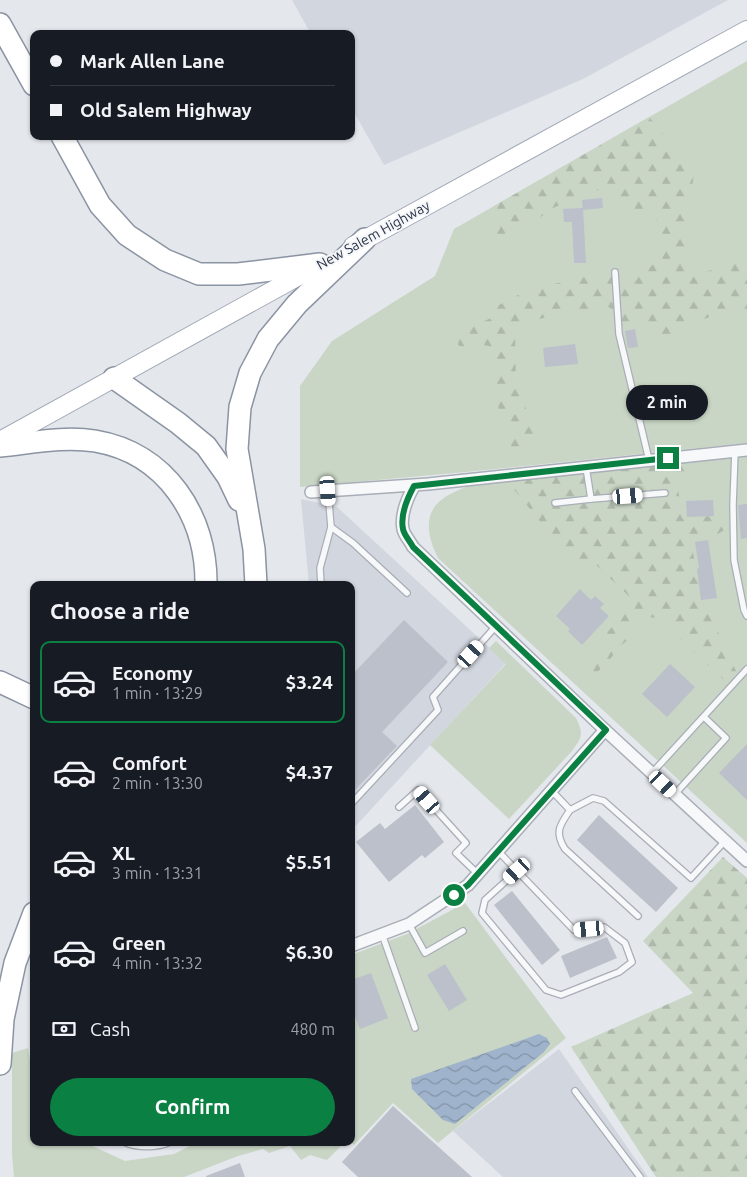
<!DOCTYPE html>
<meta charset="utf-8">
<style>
:root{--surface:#171b24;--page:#20242c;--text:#f1f3f6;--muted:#9ea1a6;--line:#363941;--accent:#0b8043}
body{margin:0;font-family:Ubuntu,sans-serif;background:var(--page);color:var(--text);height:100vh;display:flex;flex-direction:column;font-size:19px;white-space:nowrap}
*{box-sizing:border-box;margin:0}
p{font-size:16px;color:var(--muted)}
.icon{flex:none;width:28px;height:28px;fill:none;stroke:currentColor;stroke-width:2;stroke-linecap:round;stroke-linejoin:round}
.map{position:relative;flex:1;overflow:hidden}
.details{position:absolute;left:30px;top:581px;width:325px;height:565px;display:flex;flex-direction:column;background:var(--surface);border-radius:10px;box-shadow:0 1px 4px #0004}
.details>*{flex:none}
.banner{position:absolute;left:30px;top:30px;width:325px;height:110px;border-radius:10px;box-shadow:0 1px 4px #0004;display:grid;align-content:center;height:110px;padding:0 20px;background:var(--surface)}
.end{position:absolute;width:22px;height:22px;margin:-11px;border:6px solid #0b8043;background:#fff;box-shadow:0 0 0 2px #fff}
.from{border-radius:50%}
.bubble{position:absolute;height:35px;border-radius:18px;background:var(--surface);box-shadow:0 1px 4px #0004;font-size:16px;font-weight:600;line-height:35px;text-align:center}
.car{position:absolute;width:15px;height:30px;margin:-15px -8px;border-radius:6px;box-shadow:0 0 4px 1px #0007;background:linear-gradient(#fff 24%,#345 0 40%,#fff 0 76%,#345 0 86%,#fff 0)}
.banner b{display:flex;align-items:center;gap:18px;height:48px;font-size:19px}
.banner b+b{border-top:1px solid var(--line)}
.banner i{width:12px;height:12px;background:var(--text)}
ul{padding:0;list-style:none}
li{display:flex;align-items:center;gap:15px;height:82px;margin:0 10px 8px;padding:0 10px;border:2px solid transparent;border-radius:10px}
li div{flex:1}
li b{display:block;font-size:19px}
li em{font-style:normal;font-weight:600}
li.active{border-color:var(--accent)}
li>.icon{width:45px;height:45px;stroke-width:1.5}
h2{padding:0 20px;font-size:22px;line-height:60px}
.pay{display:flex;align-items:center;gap:12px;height:55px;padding:0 20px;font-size:19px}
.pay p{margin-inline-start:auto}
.action{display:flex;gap:10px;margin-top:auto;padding:10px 20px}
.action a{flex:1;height:58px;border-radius:30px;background:var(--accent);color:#fff;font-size:20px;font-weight:600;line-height:58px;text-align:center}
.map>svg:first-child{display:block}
.built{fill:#d2d6de}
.grass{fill:#c9d6c5}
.forest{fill:url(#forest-firs)}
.water{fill:url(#water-waves)}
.building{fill:#bbc0ca}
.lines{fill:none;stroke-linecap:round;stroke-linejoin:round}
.lane-casing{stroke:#a9aeb7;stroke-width:8}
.street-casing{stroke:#a9aeb7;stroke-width:14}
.primary-casing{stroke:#a3abb8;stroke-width:20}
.highway-casing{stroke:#8b94a3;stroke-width:24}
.lane{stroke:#f7f8fa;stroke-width:5.5}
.street{stroke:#f7f8fa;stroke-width:11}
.primary{stroke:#fff;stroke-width:18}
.highway{stroke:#fff;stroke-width:21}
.route{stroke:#0b8043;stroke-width:6}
.labels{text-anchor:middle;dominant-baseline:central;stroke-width:4;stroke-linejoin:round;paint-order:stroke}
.street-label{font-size:14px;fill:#2b3445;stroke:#f4f6f9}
</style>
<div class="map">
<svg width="747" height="1177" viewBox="0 0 747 1177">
<defs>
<pattern id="forest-firs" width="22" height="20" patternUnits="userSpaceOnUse" patternTransform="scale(1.25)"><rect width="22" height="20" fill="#c9d6c5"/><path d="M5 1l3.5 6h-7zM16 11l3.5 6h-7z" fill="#adb8ab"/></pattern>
<pattern id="water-waves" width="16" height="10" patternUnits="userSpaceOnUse" patternTransform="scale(1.25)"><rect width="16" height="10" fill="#9fb4cc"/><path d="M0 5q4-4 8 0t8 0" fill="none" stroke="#8293a7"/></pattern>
</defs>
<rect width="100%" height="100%" fill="#e4e7ec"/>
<g class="built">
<path d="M292,0H728L583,79L384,165L351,107V34H311Z"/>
<path d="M301,499L337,507L506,663L351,831V585H309Z"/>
<path d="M559,1049L648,1177H503L453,1131Z"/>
</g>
<g class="grass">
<path d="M747,61V443L466,472L300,487V386L332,341L435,276L454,229Z"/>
<path d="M747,456V843L438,558C429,540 422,516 440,501C448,494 459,490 468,486Z"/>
<path d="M496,641L576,718C584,734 582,737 572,751L509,819L430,745L506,664L489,648Z"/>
<path d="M465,903L566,1038L438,1143L393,1103L354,1145L351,1142V955L407,934Z"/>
<path d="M28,1048L34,1081V1142L86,1143L125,1161L174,1154L196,1143H344L327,1160L310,1155L301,1160L290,1146L269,1153L263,1149L238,1156L184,1177H14L12,1154V1053Z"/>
</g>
<g class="forest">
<path d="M649,117L671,143L683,152L694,173L689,213L688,263L700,274L730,263L747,264V312L716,314L698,322L666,341L657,326L628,327L609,307C578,312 542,313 515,330L516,384L535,430L527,447L511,448L500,419L496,392L492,347L480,344L467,349L458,345L460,332L491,318L499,305L518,295L545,286L596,274L639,277L661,257L656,220L653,211H630L614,192L594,190L553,208L507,242L497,237L491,219L494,206Z"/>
<path d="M697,461V467L677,480L682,518L725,515L729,527L713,537L691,541L703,607L714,623L736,671L727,683L657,618L648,617L637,628L630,638L618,648L607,664L593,675H583L579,668L598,652L604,642L606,633L636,603L591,560L584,564L569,557L507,481Z"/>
<path d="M723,857L747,878V1177H656L571,1047L693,993L643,941Z"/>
</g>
<path class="water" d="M539,1034L547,1038L550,1044L544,1052L455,1124L443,1120L412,1089L411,1079Z"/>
<g class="building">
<path d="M602,198L603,208L583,210L582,200Z"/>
<path d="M583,208L586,263H574L572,222H564L563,209Z"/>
<path d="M635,329L638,347L628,348L625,331Z"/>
<path d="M575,344L578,364L545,367L543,348Z"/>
<path d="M713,500L714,516L687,517L686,501Z"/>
<path d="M747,504V538L741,539L738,505Z"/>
<path d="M708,540L717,598L701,600L697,569L699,568L695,542Z"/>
<path d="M580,589L591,600L595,596L604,604L600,608L609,616L582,645L568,631L570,629L556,616Z"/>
<path d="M404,620L448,662L382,732L397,746L351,794V676Z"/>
<path d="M670,664L695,687L667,717L642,694Z"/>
<path d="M747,744V800L719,773Z"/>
<path d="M415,805L444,842L425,858L422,855L389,882L356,842L380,823L385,829Z"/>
<path d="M599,815L678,888L656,912L577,840Z"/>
<path d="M512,891L560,950L542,965L494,905Z"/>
<path d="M607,937L617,958L570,978L561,956Z"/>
<path d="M445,964L467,1000L449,1011L427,975Z"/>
<path d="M371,973L388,1018L360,1029L351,1007V980Z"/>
<path d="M393,1106L472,1177H358L342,1162Z"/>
<path d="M240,1163L245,1177H206V1176Z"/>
</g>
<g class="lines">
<g class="lane-casing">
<g id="lane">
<path d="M615,272L619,334L649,460"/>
<path d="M735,451L733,505L734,560L744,610L747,616"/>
<path d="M328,491L331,527L353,543L407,593"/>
<path d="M591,499L665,493"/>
<path d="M555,503L591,499L586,467"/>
<path d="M321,585L320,568L331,527"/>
<path d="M652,773L747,669"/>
<path d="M552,791L570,810C560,825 554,832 565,849L638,916"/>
<path d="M675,794L726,738L704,717"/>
<path d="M351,804L438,710L433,697L496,626"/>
<path d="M399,807L418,790L466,843L456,853L478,874"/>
<path d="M570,810L593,798L604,801L691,878L725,841"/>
<path d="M498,851L574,930L604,927L625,943L632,962L619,972L561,995L546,990L482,913L485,900L517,871"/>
<path d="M409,924L425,953L463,931"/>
<path d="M382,934L415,1028"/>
<path d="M575,1091L640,1177"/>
<path d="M124,1142C137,1148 157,1148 170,1142"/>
</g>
</g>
<g class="street-casing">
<g id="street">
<path d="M414,486C408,497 400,515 403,529C404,535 410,541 413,547L605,730L747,861"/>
<path d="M311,492L428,484L747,450"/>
<path d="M351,946L409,924L468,885L605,730"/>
</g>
</g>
<g class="primary-casing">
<g id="primary">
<path d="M353,246L747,30"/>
<path d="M0,441L315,267"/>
</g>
</g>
<g class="highway-casing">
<g id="highway">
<path d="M0,24L34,85"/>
<path d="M62,136L100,205L127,235L165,260L199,274H238L320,264"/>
<path d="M114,378L178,423L206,446L228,477L239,500"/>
<path d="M0,446C31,443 64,436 95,441C166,453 207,516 206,585"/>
<path d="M256,585L254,549L237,449L240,407L250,373L268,339L297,304L365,239"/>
<path d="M0,682L34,698"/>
<path d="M0,1064L3,1019L15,963L34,913"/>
</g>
</g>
<use href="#lane" class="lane"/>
<use href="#street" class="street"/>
<use href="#primary" class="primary"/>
<use href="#highway" class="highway"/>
</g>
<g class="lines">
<path class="route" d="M454,895L468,885L606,730L413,547C410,541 404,535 403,529C400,515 408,497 414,486L668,458"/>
</g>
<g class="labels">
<g class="street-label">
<text transform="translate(373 235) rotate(-29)">New Salem Highway</text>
</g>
</g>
</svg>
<i class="end from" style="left:454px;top:895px"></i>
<i class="end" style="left:668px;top:458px"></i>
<div class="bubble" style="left:626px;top:385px;width:82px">2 min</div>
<i class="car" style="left:328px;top:491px;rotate:176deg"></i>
<i class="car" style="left:628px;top:496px;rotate:85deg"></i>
<i class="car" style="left:471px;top:654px;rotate:42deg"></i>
<i class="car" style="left:663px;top:784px;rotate:133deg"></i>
<i class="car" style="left:427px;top:800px;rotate:319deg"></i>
<i class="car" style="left:517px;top:871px;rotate:228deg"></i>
<i class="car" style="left:589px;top:929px;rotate:265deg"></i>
<div class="banner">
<b><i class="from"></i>Mark Allen Lane</b>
<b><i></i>Old Salem Highway</b>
</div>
<section class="details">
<h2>Choose a ride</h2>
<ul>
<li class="active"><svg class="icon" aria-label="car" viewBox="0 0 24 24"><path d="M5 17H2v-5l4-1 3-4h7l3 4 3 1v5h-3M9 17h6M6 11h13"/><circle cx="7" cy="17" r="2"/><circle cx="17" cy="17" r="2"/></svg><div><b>Economy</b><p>1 min · 13:29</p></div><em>$3.24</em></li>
<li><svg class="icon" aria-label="car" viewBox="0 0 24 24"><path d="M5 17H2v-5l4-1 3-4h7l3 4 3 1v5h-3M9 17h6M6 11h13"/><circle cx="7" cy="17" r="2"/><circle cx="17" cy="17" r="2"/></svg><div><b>Comfort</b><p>2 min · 13:30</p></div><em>$4.37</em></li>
<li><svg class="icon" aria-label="car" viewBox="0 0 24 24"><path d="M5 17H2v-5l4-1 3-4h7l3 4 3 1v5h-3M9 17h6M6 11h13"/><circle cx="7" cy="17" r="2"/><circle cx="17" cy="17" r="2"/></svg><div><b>XL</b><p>3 min · 13:31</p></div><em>$5.51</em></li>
<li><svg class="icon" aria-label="car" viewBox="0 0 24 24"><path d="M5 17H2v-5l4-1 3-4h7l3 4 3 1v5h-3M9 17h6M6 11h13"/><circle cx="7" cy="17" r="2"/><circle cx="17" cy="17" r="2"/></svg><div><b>Green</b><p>4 min · 13:32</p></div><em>$6.30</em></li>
</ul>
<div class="pay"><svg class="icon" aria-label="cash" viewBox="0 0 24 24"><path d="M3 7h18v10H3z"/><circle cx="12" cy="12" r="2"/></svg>Cash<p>480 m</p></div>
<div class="action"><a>Confirm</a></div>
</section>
</div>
